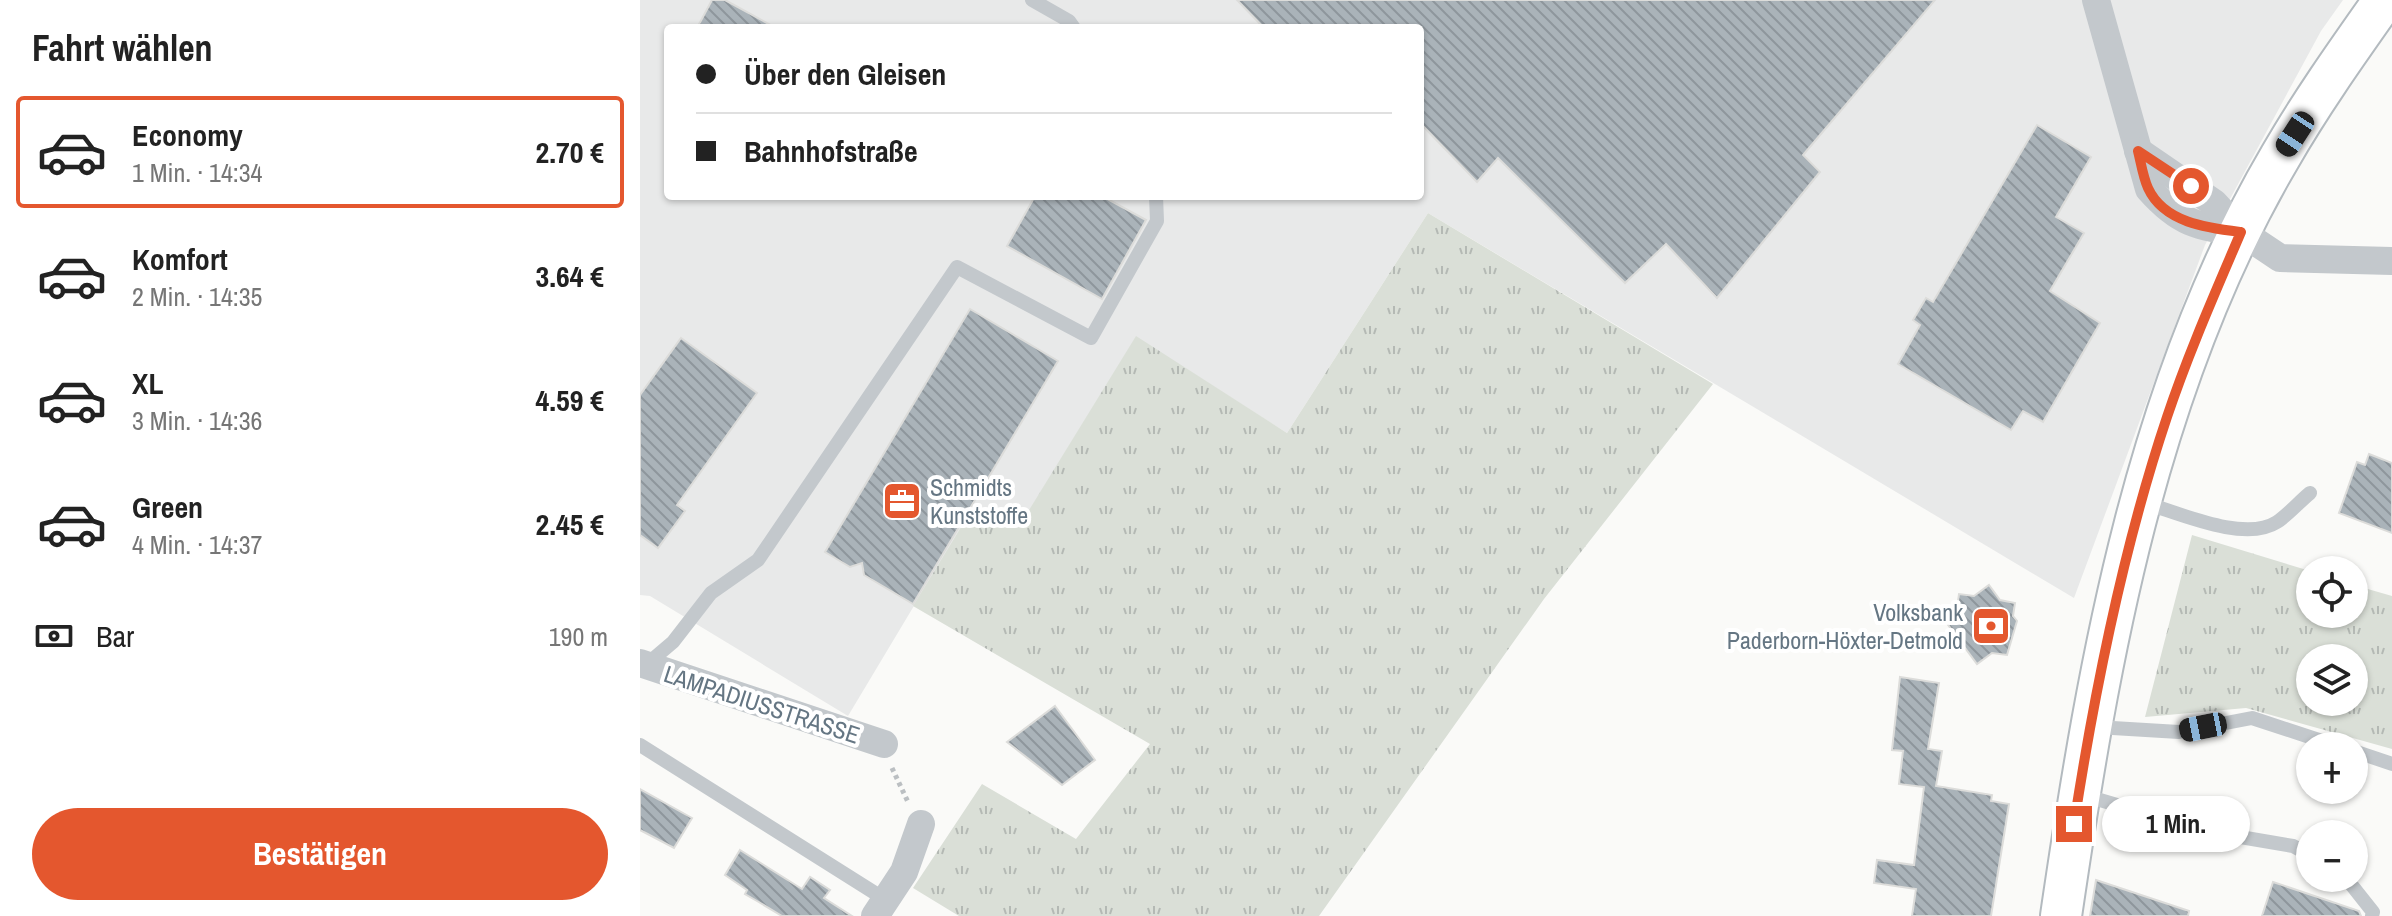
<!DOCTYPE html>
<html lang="de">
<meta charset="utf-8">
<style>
:root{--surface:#fff;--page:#f2f2f2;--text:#222;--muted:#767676;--line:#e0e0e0;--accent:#e4572e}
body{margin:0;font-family:"Archivo Narrow",sans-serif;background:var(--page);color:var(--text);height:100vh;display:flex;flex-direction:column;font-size:30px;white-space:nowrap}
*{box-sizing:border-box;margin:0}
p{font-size:26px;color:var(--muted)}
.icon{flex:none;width:44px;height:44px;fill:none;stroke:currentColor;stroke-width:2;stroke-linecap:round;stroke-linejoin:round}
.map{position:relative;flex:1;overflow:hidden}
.panel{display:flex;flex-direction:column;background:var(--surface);width:640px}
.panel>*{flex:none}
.top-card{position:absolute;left:24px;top:24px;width:760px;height:176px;border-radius:8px;box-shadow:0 2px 6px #0004;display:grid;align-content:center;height:176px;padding:0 32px;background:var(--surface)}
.controls{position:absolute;left:1656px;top:556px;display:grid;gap:16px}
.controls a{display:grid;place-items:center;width:72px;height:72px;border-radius:50%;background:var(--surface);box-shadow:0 2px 6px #0004;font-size:40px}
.end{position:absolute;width:36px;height:36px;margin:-18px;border:10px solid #e4572e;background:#fff;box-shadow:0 0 0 4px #fff}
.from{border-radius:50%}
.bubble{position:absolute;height:56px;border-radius:28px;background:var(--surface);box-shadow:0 2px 6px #0004;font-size:26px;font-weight:700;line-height:56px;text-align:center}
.car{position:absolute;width:24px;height:48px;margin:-24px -12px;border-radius:10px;box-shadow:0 0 6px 2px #0007;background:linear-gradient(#222 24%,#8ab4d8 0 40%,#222 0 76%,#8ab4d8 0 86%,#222 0)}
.top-card b{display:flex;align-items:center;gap:28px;height:76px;font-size:30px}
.top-card b+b{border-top:2px solid var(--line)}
.top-card i{width:20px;height:20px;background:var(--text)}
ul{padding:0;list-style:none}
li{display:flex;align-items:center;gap:24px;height:112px;margin:0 16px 12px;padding:0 16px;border:4px solid transparent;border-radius:8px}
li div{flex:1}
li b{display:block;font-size:30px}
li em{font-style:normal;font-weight:700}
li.current{border-color:var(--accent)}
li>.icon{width:72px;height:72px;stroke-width:1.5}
h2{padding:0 32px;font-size:36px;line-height:96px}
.pay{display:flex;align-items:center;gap:20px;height:88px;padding:0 32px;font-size:30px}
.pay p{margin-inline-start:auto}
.action{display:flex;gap:16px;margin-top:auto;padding:16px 32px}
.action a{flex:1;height:92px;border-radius:48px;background:var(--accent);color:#fff;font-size:32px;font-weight:700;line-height:92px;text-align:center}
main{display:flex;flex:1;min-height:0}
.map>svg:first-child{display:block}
.built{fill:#e8e9e9;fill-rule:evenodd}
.grass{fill:url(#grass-tufts);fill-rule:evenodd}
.building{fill:url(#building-back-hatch);stroke:#dcdcda;stroke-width:2}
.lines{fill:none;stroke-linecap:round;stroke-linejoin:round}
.secondary-casing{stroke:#b3babf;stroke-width:44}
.path{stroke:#bbbfc2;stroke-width:5;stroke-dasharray:4 4;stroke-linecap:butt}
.service{stroke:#c3c8cc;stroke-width:14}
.minor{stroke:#c3c8cc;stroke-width:28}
.secondary{stroke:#fff;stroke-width:40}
.route{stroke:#e4572e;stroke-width:10}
.labels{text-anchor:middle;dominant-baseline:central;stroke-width:8;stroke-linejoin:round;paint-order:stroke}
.poi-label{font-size:24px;fill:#657683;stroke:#fff;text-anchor:start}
.street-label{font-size:24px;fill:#657683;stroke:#fff}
</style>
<main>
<section class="panel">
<h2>Fahrt wählen</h2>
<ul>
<li class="current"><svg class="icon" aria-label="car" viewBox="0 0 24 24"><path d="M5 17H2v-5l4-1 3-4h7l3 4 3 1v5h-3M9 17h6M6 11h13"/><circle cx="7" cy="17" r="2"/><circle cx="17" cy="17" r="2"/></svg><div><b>Economy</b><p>1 Min. · 14:34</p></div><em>2.70 €</em></li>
<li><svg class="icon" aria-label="car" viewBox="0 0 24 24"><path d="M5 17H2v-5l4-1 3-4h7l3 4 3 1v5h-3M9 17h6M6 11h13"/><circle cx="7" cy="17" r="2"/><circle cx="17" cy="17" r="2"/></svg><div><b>Komfort</b><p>2 Min. · 14:35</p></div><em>3.64 €</em></li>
<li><svg class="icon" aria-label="car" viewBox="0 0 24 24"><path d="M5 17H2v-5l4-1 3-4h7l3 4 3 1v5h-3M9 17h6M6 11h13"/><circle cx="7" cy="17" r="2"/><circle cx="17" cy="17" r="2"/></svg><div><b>XL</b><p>3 Min. · 14:36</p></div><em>4.59 €</em></li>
<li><svg class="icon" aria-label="car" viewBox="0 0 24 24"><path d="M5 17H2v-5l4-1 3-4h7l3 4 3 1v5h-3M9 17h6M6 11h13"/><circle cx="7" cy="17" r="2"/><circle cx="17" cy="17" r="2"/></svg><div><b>Green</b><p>4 Min. · 14:37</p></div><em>2.45 €</em></li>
</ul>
<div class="pay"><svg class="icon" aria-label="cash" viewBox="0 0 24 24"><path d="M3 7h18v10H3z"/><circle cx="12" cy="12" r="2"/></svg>Bar<p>190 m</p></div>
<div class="action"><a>Bestätigen</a></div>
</section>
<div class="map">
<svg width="1752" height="916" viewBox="0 0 1752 916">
<defs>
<pattern id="grass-tufts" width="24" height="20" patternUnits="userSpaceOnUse" patternTransform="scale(2)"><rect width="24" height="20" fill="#dadfd7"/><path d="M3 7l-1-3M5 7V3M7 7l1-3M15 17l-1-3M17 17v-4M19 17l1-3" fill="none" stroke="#b4b9b4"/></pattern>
<pattern id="building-back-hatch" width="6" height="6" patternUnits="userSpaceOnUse" patternTransform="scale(2)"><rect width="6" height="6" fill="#aab3b9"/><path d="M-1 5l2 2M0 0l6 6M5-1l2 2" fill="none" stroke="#8e969c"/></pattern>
</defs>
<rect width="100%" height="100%" fill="#fafaf8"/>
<path class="built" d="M0,0H1703L1681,31L1565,245L1434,598L788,213L647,433L496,337L378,529L335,504L208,716L10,596L0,595ZM28,28H780V196H28Z"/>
<g class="grass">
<path d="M788,213L1073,384L904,599L679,916H319L273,888L342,784L436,839L510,744L273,606L335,504L378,528L496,336L647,433Z"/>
<path d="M1552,535L1670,571V614H1714V585L1752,596V749L1606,708L1505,717ZM1714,658V702H1670V658Z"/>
</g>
<g class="building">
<path d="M72,0H85L136,28H57Z"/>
<path d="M597,0H1295L1163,155L1180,172L1077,298L1026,244L985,283L858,158L837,182L780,123V28H624Z"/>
<path d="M1397,125L1451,157L1416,217L1444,233L1410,291L1460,323L1403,422L1383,411L1371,430L1258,364L1280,325L1273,320L1286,298L1293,302Z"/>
<path d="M395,196H462L506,220L462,299L367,246Z"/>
<path d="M330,309L418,361L273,604L224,575L222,563L210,567L185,552Z"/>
<path d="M41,338L117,393L37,505L45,511L18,548L0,535V395Z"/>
<path d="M1729,454L1752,463V533L1699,513L1717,462L1725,465Z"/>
<path d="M1349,585L1360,600L1375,603L1373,616L1377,621L1367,655L1352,653L1337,664L1303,618L1317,608L1319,594L1334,596Z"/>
<path d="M1260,677L1299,683L1288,749L1302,751L1296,786L1352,795L1351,801L1369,804L1351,916H1272L1276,889L1234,883L1237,860L1274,865L1284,787L1259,784L1263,751L1252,750Z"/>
<path d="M415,706L455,760L422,785L367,742Z"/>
<path d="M0,789L52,818L34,848L0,830Z"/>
<path d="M100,850L162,889L170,877L190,890L184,898L212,916H142L117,901L105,894L107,890L85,875Z"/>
<path d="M1456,880L1549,911L1548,916H1450Z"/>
<path d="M1633,882L1719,911L1721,916H1622Z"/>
</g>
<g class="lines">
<g class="secondary-casing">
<path id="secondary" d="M1421,916C1459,657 1506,385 1640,157C1671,103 1708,51 1744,0"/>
</g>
<path class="path" d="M252,768L268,802"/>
<g class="service">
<path d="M392,0L429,21L434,28"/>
<path d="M1505,503C1539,513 1605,543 1637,522C1649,514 1659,502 1670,493"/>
<path d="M6,665L33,642L71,593L118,560L317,267L451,338L517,221L516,196"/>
<path d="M1456,727L1539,732L1612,718L1697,746"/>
<path d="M0,745L246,900"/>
<path d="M1714,751L1752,764"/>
<path d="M1443,795L1565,831L1653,846L1670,855"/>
<path d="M1706,878L1733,912L1732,916"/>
</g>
<g class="minor">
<path d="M1456,0L1509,189C1539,223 1557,227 1601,232"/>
<path d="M1498,151L1574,203L1601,232L1640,258L1752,261"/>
<path d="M0,663L244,744"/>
<path d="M235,916L264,872L281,824"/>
</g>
<use href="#secondary" class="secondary"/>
</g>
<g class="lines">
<path class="route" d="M1434,824C1455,688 1483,548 1527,417C1548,354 1575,293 1601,232C1568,228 1524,223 1508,188C1503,177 1501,163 1498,151L1551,186"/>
</g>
<defs>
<g id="office-square" transform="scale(2)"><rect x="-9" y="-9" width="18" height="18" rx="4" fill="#e4572e" stroke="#fff"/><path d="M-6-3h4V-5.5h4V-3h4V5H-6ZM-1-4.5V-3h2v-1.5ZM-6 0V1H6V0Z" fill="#fff"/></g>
<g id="bank-square" transform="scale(2)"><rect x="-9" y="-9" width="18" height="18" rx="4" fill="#e4572e" stroke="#fff"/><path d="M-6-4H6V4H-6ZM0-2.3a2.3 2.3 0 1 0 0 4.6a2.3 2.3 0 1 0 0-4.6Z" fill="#fff"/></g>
</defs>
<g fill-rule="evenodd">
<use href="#office-square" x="262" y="501"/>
<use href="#bank-square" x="1351" y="626"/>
</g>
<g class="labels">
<g class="poi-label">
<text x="290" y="487">Schmidts<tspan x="290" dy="28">Kunststoffe</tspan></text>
<text x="1323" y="612" text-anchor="end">Volksbank<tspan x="1323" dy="28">Paderborn-Höxter-Detmold</tspan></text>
</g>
<g class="street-label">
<text transform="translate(122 704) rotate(18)">LAMPADIUSSTRASSE</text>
</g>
</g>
</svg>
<div class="controls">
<a><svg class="icon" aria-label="locate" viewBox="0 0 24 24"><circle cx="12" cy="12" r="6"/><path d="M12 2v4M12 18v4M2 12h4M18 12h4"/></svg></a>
<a><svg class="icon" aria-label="layers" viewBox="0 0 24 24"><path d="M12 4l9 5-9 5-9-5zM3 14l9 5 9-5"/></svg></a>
<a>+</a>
<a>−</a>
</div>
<i class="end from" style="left:1551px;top:186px"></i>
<i class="end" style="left:1434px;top:824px"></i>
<div class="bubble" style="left:1462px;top:796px;width:148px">1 Min.</div>
<i class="car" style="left:1655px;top:134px;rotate:213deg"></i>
<i class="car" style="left:1563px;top:727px;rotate:259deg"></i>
<div class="top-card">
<b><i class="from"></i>Über den Gleisen</b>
<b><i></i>Bahnhofstraße</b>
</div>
</div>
</main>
